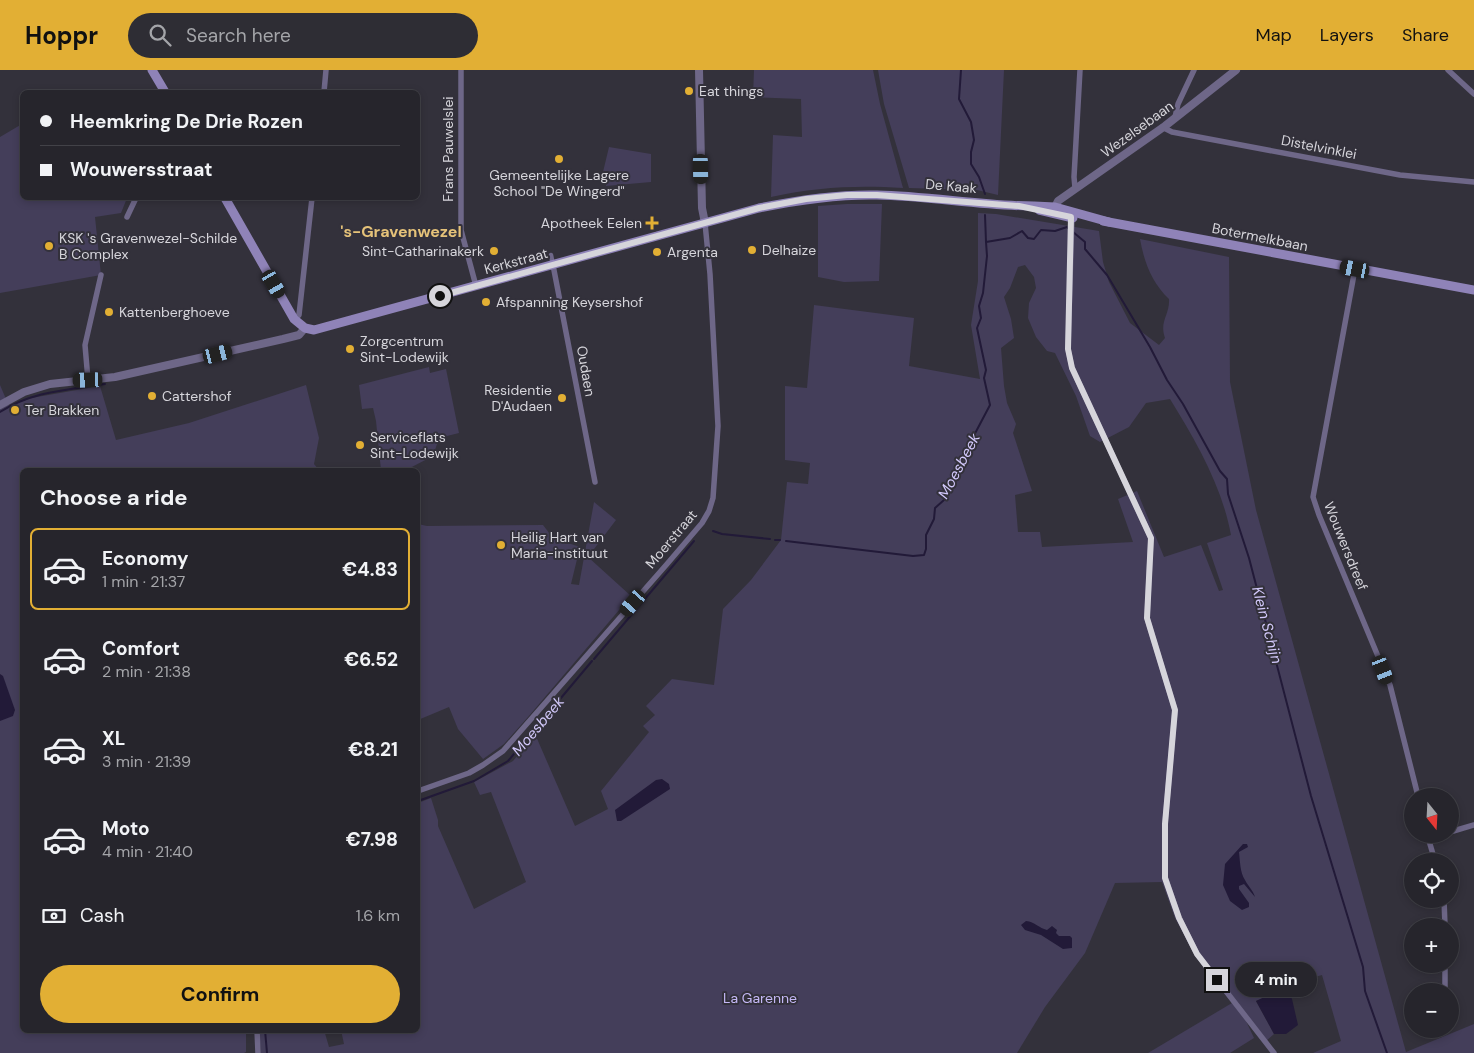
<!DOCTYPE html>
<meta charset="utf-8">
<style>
:root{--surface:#26252c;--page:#2e2d34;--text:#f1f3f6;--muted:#a4a5a9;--line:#424248;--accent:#e2af34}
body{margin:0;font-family:"DM Sans",sans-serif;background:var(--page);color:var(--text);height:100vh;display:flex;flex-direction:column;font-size:19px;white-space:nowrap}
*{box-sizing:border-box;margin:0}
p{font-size:16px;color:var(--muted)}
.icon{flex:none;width:28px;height:28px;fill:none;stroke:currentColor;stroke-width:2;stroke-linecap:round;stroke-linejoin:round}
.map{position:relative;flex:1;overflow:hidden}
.sheet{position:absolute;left:20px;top:398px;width:400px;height:565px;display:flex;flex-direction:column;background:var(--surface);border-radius:8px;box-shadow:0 2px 8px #0003,0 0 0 1px var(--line)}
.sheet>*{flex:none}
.guide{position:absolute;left:20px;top:20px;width:400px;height:110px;border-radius:8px;box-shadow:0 2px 8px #0003,0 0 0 1px var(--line);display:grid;align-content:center;height:110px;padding:0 20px;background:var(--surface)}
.needle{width:32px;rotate:162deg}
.controls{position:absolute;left:1404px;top:718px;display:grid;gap:10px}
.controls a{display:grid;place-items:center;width:55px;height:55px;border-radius:50%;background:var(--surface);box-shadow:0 2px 8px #0003,0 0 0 1px var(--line);font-size:25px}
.end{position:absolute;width:22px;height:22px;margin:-11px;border:6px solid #d6d5db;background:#111;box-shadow:0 0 0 2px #111}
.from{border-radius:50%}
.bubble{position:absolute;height:35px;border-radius:18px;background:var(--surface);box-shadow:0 2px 8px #0003,0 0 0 1px var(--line);font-size:16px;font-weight:700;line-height:35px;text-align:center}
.car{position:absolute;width:15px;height:30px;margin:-15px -8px;border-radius:6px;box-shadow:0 0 4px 1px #0007;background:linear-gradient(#222 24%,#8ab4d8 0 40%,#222 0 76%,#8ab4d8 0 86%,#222 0)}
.guide b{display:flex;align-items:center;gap:18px;height:48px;font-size:19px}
.guide b+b{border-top:1px solid var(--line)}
.guide i{width:12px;height:12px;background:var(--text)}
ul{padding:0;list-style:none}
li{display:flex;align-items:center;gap:15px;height:82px;margin:0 10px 8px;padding:0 10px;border:2px solid transparent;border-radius:8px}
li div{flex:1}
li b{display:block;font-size:19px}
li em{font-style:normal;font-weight:700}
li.active{border-color:var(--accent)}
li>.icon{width:45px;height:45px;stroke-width:1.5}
h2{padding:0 20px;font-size:22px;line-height:60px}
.pay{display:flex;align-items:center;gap:12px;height:55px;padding:0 20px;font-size:19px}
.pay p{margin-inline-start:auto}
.primary-button{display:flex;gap:10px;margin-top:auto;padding:10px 20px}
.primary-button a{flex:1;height:58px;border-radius:30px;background:var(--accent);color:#111;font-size:20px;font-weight:700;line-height:58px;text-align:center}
header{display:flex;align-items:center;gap:30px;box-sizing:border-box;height:70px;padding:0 25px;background:var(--accent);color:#111}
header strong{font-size:24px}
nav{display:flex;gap:28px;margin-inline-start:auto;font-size:18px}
.search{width:350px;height:45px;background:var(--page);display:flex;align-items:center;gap:12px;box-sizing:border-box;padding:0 18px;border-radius:28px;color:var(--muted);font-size:19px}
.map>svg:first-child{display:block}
.green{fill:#443e5a;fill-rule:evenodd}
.water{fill:#221a38}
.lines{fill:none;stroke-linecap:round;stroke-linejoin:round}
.stream{stroke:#221a38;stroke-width:2}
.pedestrian{stroke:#6e6788;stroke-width:4.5}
.minor{stroke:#6e6788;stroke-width:5.5}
.tertiary{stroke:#6e6788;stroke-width:8}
.secondary{stroke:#8f83b8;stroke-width:9}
.route{stroke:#d6d5db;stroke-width:6}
.poi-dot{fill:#e2af34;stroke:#33313b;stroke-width:2}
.labels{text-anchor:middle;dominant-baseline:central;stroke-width:4;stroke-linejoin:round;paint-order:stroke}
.poi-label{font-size:14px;fill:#d6d5db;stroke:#33313b;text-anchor:start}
.street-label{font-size:14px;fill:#d6d5db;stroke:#33313b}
.park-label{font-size:14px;fill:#c5b8f6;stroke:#33313b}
.water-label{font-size:15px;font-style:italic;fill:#d2c8fa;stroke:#33313b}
.quarter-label{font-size:16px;font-weight:bold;fill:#e5c279;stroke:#33313b}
</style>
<header>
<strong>Hoppr</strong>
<div class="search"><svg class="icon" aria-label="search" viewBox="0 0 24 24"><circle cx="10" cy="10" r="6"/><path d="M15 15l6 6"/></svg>Search here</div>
<nav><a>Map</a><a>Layers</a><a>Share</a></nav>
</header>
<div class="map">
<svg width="1474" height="983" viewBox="0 0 1474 983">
<rect width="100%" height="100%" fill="#33313b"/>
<g class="green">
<path d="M754,0H873L880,34L903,118C857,115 817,117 771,127L773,65L802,67L801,29L753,27Z"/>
<path d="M878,0H1004L998,125L977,120L909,118L884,34Z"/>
<path d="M22,54V128H127L121,143L95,147L101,205L0,223V67Z"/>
<path d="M609,77L651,84V112L606,116V103L603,102Z"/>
<path d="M847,134H882L879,211L844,212L818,207V136Z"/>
<path d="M978,143L996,144L1099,161L1103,192L1109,212L1130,253L1159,275L1165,268C1159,251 1170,245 1169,229C1152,213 1144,192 1140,169L1229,187L1230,312L1256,440L1406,982L1474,954V983H1313L1341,971L1322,905L1298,912L1256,931L1274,964L1265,972L1247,949L1246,951L1254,968L1230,983H1148L1232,933L1195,885L1175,848L1162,812L1115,813L1085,883L1045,937L1017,983H261L259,960H324L329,977L344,974L341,960H418V733L431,728L438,750V756L474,839L526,812L491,722L480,725L474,712L513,691L535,664L575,756L608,739L601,721L649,662L643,656L655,645L646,636L672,609L714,615L723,539L751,510L781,470L787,412L808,414L810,393L785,390V316L807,318L814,235L914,248L909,296L980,309L971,255L978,211ZM1025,195L1034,207L1036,218L1029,233L1028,248L1036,267L1047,281L1055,283L1076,326L1090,366L1100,372L1129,357L1146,333L1170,329C1196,371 1222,416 1231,465L1207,473L1223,520L1219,521L1201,475L1164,487L1137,421L1118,429L1133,472L1042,477L1040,462H1018L1015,425L1032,421L1013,363L1016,354L1007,333L1004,316L1001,278L1014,268L1011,249L1004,227L1010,218L1018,197Z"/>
<path d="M429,297L430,303L446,299L459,363L439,368L433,386L406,400H381L376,351L373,338L362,339L359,315Z"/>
<path d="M0,315L9,336L31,328L100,316L116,370L189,353L306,315L319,368L314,394L319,400H22V960H246V982L244,983H0Z"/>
<path d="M594,432L616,450L588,487L631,526L528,647L504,674L483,689L458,659L449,637L418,650V454L427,456L543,455L553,468L580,477L571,514L579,515Z"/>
</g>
<g class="water">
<path d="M0,604L3,606L15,640L13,646L0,651Z"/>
<path d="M662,709L669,714L670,719L621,751H617L615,740L656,710Z"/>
<path d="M1243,774H1247L1248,777L1239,782C1240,790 1240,803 1245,810C1248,816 1253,820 1255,827L1244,814L1239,816V819L1249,833V837L1242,840L1230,831L1223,815L1225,794Z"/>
<path d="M1026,851C1035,852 1039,858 1047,860L1052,856L1057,860L1056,863L1059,866H1070L1072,868V878L1063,879L1041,865L1025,860L1021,855Z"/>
<path d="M1285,918L1292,929L1298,955L1286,964H1274L1256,931Z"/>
</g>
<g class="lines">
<g class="stream">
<path d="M961,0L959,29L971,52L974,70L971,82V94L979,107L985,124"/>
<path d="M985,145L986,172L1010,168L1022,161L1028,168L1034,169L1041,160L1055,161L1067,157L1068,158"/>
<path d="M1073,162L1085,172V179L1107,205L1150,277L1167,310L1183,334L1220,401L1227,409L1228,424L1249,488L1311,726L1363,897L1365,921L1387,983"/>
<path d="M0,342C33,321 67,320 105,314"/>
<path d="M713,461L722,464L770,469"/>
<path d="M775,470H780"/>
<path d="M786,471L913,486L924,485L926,479V465L934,449L935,438L944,430L951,409L990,335L984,308L986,300L977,258L981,248L979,236L983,223L987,186L986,172"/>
<path d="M594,589L694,471"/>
<path d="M418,731L474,711L508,691L592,591"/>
<path d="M265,960L267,983"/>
</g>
<path class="pedestrian" d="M551,185L553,195"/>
<g class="minor">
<path d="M461,0V160L476,216"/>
<path d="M1448,0L1474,24"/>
<path d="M324,22L326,0"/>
<path d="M1175,47L1178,34L1194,0"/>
<path d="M1162,57L1172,62L1400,105L1474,112"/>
<path d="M1075,118L1074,107L1080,0"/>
<path d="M1072,146L1068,279L1072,298L1151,468L1147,548L1175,640L1165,754V807L1179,848L1197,884L1274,983"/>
<path d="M127,147L136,128"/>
<path d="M553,195L595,412"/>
<path d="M1355,199L1313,427L1319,445L1390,615L1418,726"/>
<path d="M294,249L299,245L312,128"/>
<path d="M88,310L85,275L101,205"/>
<path d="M418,721L469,703L483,695L503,681L667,494L702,453L709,441L713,428L718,356L710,204L705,153"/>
<path d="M1450,762L1474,755"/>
<path d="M1427,764L1435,791"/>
<path d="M1428,768L1443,764"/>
<path d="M1444,829L1445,856"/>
<path d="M1445,894V921"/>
<path d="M257,960L258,983"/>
</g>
<g class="tertiary">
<path d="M699,0L702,138L705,153"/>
<path d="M1055,137L1058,131L1165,56L1236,0"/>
<path d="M0,335L24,322L50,314L115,307L283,269L299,265L305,258"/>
</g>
<g class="secondary">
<path d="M152,0L165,22"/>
<path d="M225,128L294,249L305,258L314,260L759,138C798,130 837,124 877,125C930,126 982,136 1034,136L1055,137L1109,152"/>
<path d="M1039,140L1073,148"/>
<path d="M1103,151L1474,220"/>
</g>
</g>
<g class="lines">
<path class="route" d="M440,226L759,138L806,129L847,125H877L1019,136L1071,147L1068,279L1072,298L1151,468L1147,548L1175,640L1165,754V808L1179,848L1197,884L1217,910"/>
</g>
<g class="poi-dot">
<circle cx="689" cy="21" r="5"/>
<circle cx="559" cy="89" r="5"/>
<path d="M649.5 145.5h5v5h5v5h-5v5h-5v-5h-5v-5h5z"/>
<circle cx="49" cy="176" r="5"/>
<circle cx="752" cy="180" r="5"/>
<circle cx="494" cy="181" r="5"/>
<circle cx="657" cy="182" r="5"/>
<circle cx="486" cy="232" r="5"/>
<circle cx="109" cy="242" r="5"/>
<circle cx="350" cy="279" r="5"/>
<circle cx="152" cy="326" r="5"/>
<circle cx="562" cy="328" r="5"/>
<circle cx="15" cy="340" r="5"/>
<circle cx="360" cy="375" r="5"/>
<circle cx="501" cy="475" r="5"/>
</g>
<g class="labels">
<g class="poi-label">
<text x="699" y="21">Eat things</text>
<text x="559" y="105" text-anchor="middle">Gemeentelijke Lagere<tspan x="559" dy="16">School "De Wingerd"</tspan></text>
<text x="642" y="153" text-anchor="end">Apotheek Eelen</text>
<text x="59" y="168">KSK 's Gravenwezel-Schilde<tspan x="59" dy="16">B Complex</tspan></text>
<text x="762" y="180">Delhaize</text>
<text x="484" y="181" text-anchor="end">Sint-Catharinakerk</text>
<text x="667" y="182">Argenta</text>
<text x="496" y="232">Afspanning Keysershof</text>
<text x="119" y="242">Kattenberghoeve</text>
<text x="360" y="271">Zorgcentrum<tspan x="360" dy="16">Sint-Lodewijk</tspan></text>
<text x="552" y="320" text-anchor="end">Residentie<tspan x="552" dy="16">D'Audaen</tspan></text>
<text x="162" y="326">Cattershof</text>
<text x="25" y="340">Ter Brakken</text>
<text x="370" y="367">Serviceflats<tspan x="370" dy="16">Sint-Lodewijk</tspan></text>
<text x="511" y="467">Heilig Hart van<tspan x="511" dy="16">Maria-instituut</tspan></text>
</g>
<g class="street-label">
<text transform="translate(1137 59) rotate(-36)">Wezelsebaan</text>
<text transform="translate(1319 77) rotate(11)">Distelvinklei</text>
<text transform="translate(448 79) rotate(-90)">Frans Pauwelslei</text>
<text transform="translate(951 116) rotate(5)">De Kaak</text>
<text transform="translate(1260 167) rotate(11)">Botermelkbaan</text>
<text transform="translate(516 191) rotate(-15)">Kerkstraat</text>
<text transform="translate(586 301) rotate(80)">Oudaen</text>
<text transform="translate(671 469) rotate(-50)">Moerstraat</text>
<text transform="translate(1346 476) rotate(68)">Wouwersdreef</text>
</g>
<g class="park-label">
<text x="760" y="928">La Garenne</text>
</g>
<g class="water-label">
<text transform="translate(959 396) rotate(-62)">Moesbeek</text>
<text transform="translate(1267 555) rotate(75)">Klein Schijn</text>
<text transform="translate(538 656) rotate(-50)">Moesbeek</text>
</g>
<g class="quarter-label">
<text x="401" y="161">'s-Gravenwezel</text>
</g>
</g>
</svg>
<div class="controls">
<a><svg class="needle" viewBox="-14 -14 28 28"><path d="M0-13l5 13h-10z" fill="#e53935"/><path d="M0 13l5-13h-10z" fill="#a4a5a9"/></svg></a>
<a><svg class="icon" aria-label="locate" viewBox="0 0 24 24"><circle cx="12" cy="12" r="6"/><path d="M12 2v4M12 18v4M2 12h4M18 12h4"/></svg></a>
<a>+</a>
<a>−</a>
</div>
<i class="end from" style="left:440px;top:226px"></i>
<i class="end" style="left:1217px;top:910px"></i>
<div class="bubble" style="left:1235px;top:892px;width:82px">4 min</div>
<i class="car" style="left:701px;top:99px;rotate:179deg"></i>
<i class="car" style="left:1355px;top:199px;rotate:281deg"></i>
<i class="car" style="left:274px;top:214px;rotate:150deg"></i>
<i class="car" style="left:218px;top:284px;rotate:76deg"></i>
<i class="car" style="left:88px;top:310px;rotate:268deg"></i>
<i class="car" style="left:633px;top:533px;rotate:221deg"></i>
<i class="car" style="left:1383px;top:600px;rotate:158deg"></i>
<div class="guide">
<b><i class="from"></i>Heemkring De Drie Rozen</b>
<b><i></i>Wouwersstraat</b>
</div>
<section class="sheet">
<h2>Choose a ride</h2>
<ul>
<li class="active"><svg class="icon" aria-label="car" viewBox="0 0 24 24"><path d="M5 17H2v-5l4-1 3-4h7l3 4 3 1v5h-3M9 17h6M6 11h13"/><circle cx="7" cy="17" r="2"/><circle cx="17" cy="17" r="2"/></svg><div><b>Economy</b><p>1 min · 21:37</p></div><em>€4.83</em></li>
<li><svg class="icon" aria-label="car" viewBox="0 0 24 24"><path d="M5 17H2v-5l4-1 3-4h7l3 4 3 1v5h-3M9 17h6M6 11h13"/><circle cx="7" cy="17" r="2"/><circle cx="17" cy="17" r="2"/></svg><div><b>Comfort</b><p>2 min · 21:38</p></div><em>€6.52</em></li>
<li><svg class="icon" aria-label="car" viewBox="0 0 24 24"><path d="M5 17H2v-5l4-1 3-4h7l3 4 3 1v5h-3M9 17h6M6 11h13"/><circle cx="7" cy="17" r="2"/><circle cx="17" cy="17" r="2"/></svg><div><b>XL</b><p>3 min · 21:39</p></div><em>€8.21</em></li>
<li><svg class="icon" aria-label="car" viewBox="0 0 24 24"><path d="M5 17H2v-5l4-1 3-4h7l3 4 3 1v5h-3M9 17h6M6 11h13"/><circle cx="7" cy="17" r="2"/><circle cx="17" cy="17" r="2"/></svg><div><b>Moto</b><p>4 min · 21:40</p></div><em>€7.98</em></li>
</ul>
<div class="pay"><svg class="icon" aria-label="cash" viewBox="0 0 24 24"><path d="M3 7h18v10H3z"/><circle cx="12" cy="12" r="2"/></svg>Cash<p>1.6 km</p></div>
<div class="primary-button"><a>Confirm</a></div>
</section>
</div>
